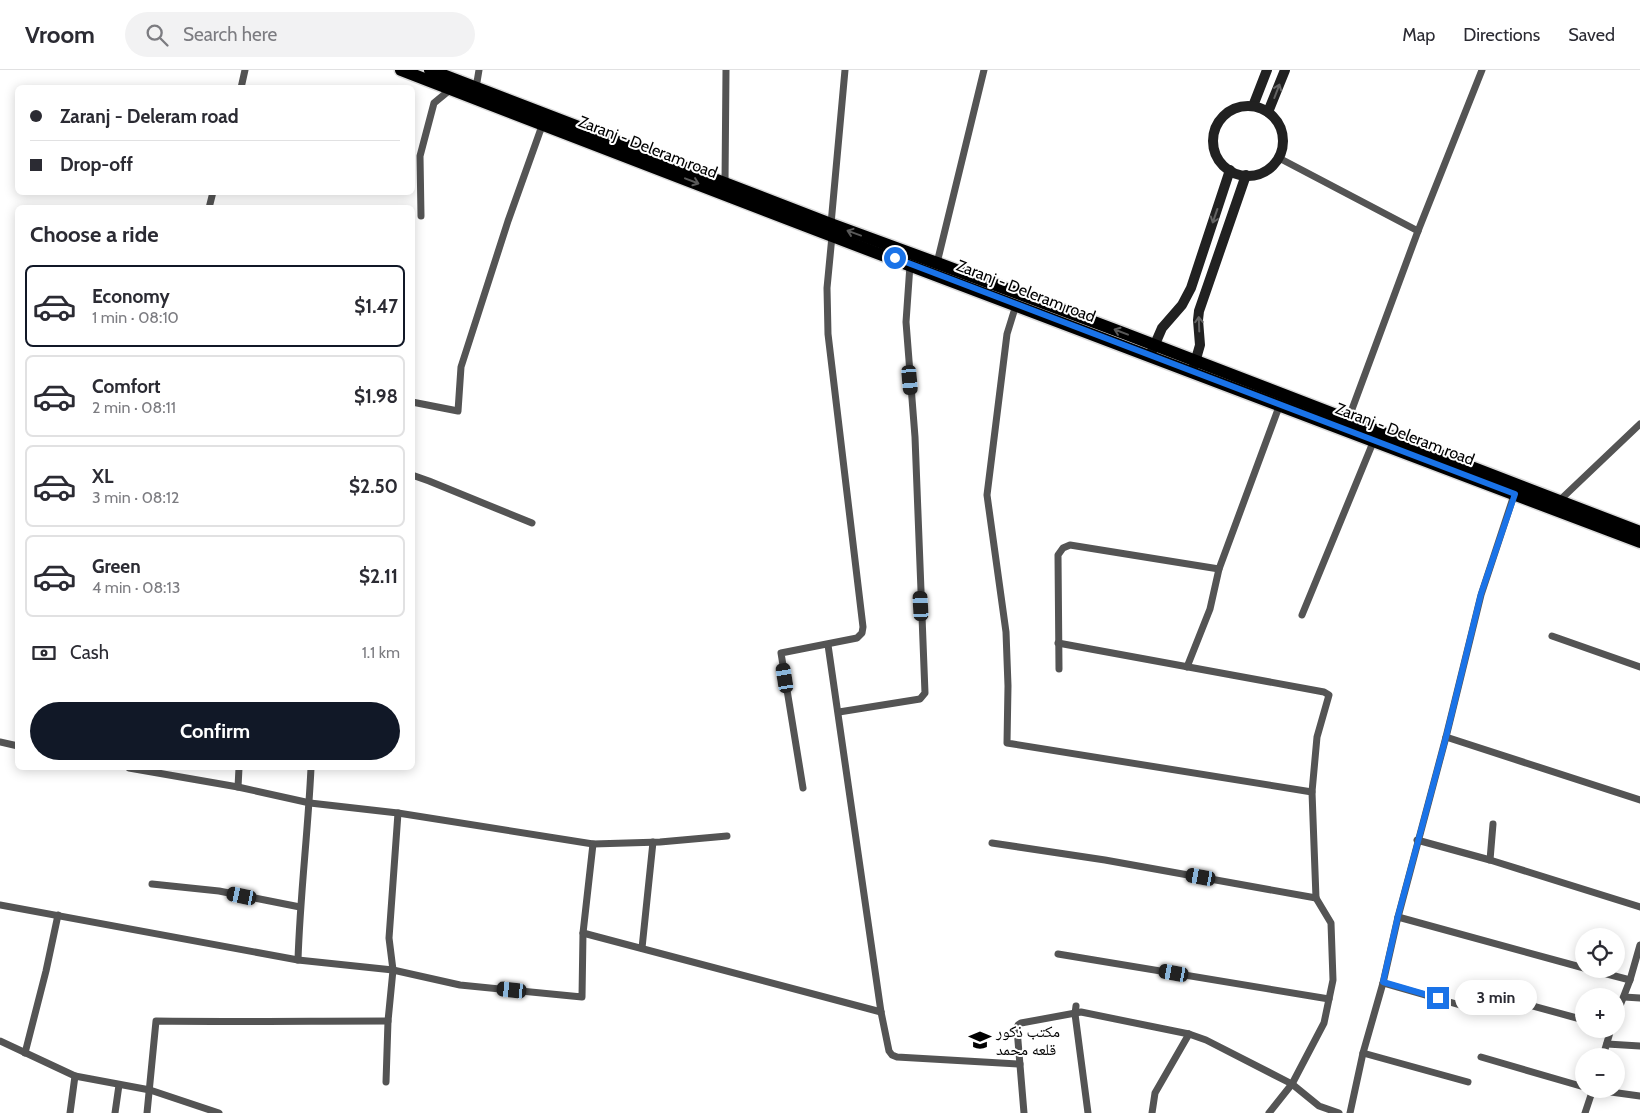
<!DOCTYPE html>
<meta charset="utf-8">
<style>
:root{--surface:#fff;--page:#f2f2f3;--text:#2b2b33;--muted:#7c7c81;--line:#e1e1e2;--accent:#111827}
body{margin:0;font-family:Cabin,"Noto Naskh Arabic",sans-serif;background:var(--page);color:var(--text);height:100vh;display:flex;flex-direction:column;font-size:19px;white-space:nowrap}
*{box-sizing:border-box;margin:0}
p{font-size:16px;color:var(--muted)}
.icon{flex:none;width:28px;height:28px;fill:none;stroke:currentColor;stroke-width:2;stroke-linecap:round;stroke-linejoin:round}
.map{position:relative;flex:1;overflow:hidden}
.details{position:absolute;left:15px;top:135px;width:400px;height:565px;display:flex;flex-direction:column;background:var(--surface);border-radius:8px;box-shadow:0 2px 12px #0003}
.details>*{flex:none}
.guide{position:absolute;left:15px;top:15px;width:400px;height:110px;border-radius:8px;box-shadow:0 2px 12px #0003;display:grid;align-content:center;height:110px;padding:0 15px;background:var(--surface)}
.buttons{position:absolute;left:1575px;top:858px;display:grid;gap:10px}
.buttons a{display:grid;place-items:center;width:50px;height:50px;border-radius:50%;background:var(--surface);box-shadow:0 2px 12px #0003;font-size:25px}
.end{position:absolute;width:22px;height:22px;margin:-11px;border:6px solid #1a73e8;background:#fff;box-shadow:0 0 0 2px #fff}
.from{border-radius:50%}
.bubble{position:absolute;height:35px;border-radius:18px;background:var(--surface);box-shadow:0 2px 12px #0003;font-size:16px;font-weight:700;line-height:35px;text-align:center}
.car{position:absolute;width:15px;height:30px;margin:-15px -8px;border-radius:6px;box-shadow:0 0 4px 1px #0007;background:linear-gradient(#222 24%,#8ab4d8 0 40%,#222 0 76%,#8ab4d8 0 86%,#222 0)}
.guide b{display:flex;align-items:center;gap:18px;height:48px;font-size:19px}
.guide b+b{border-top:1px solid var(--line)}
.guide i{width:12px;height:12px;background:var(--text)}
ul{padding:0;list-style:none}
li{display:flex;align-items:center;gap:15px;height:82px;margin:0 10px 8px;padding:0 5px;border:2px solid var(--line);border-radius:8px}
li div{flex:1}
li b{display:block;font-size:19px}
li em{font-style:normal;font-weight:700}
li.active{border-color:var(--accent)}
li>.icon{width:45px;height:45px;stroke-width:1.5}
h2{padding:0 15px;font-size:22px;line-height:60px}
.pay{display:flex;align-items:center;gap:12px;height:55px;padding:0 15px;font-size:19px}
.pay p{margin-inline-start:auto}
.cta{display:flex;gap:10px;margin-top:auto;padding:10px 15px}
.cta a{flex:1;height:58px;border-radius:30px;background:var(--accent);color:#fff;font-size:20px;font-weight:700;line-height:58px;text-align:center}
header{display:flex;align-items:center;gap:30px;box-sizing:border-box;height:70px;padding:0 25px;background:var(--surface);border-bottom:1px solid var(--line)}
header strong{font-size:24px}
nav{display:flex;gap:28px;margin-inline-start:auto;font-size:18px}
.search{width:350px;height:45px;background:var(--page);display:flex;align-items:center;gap:12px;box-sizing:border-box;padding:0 18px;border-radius:28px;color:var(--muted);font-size:19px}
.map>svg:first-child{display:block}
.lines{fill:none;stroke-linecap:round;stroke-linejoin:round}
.highway-casing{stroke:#dbdbdb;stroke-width:15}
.street{stroke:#545454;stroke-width:7}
.secondary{stroke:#212121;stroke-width:10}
.highway{stroke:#000;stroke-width:12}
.oneway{stroke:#646464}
.oneway2{stroke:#595959}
.route{stroke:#1a73e8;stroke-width:6}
.labels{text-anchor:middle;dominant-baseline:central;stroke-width:4;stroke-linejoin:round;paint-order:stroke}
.street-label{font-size:16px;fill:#000;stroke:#fff}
.poi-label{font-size:16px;fill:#000;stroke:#fff;text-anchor:start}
</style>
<header>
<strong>Vroom</strong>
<div class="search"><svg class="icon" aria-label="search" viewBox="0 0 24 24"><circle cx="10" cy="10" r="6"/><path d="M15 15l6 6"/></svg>Search here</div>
<nav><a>Map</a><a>Directions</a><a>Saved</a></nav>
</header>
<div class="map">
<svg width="1640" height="1043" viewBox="0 0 1640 1043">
<rect width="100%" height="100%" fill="#fff"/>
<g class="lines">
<g class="highway-casing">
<g id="highway">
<path d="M401,0L832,166L1640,472"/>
<path d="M430,0L831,154L937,193L1126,264L1640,462"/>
</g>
</g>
<g class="street">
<path d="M241,18L245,0"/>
<path d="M476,18L479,0"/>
<path d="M1279,88L1418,161"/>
<path d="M725,113L726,0"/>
<path d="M209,138L213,122"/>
<path d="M421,146L420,86L434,33L451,19"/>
<path d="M831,154L845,0"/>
<path d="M937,193L984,0"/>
<path d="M1016,235L1007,264L987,425L1006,562L1008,616L1007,673L1312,722"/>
<path d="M412,332L458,341L461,297L508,151L543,53"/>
<path d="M1348,350L1418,161L1482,0"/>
<path d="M412,405L429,411L532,453"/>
<path d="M1559,431L1640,354"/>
<path d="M1302,545L1374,370"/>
<path d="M1552,566L1640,597"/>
<path d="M1058,573L1324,622L1329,625L1317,667L1312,722L1316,828L1331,853L1333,910L1324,953L1292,1014L1269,1043"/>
<path d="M828,575L881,942L889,981L892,985L897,987L1020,994"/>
<path d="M1187,597L1210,539L1219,499L1280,334"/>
<path d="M1059,599L1058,485L1063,478L1070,475L1219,499"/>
<path d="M839,642L920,629L925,623L915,367L906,252L910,195"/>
<path d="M1446,667L1640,730"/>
<path d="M0,672L18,676"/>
<path d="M129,698L238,717L310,733L398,743L593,774L660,772L727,766"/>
<path d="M238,717L239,698"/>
<path d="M803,718L781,583L857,568L862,563L863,557L828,264L827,218L832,166"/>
<path d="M1417,770L1490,790L1640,837"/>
<path d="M992,773L1105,790L1316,828"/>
<path d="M1490,790L1493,754"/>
<path d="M152,814L219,821L300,837"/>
<path d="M0,835L298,890L393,900L460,915L582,927L583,863L593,774"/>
<path d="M1398,847L1584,898"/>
<path d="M583,863L881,942"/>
<path d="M642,878L653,772"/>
<path d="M1058,884L1329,929"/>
<path d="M298,890C300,826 308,762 311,698"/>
<path d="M1588,899L1630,910"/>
<path d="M1383,913L1474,939H1478L1481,936L1484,924L1485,923L1584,950"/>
<path d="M1624,927L1640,928"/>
<path d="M1076,936L1075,944L1088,1043"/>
<path d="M1616,946L1630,910L1640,875"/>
<path d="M0,971L75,1006L150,1020L219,1043"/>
<path d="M1607,974L1640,976"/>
<path d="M25,983L46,901L58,845"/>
<path d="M1363,983L1468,1012"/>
<path d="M1603,986L1611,959"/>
<path d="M1481,987L1584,1017"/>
<path d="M386,1012L388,951L393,900L389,868L398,743"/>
<path d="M1589,1019L1640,1026"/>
<path d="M70,1043L75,1006"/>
<path d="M115,1043L119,1015"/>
<path d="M147,1043L156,951C234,952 311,951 388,951"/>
<path d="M1024,1043L1017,959L1018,955L1021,953L1081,942L1189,964L1206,970L1292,1014L1319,1036L1339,1043"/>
<path d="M1152,1043L1155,1023L1189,964"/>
<path d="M1350,1043L1363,983L1383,913L1398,847L1446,667L1481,525L1515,422"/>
<path d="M1585,1043L1593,1019"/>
</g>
<g class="secondary">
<path d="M1253,36L1267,0"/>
<circle cx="1248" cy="71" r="35"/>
<path d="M1268,42L1285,0"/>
<path d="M1152,281L1162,258L1182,235L1191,218L1230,100"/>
<path d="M1194,296L1200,275L1198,250L1199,241L1246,105"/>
</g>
<use href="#highway" class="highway"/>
</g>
<defs><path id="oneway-shaft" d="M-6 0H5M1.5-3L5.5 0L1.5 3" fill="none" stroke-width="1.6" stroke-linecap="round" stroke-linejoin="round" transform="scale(1.25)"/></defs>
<g class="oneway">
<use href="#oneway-shaft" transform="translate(1277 21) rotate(-69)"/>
<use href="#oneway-shaft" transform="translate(1215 146) rotate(109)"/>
<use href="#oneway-shaft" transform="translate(1199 254) rotate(-92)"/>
</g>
<g class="oneway2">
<use href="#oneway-shaft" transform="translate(692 111) rotate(21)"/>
<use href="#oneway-shaft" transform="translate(854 163) rotate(-160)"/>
<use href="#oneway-shaft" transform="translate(1121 262) rotate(-159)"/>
</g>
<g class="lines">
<path class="route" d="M895,188L1515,424L1481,524L1446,667L1398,846L1383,912L1438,928"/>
</g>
<defs>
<g id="school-bare" transform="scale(1.725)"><path d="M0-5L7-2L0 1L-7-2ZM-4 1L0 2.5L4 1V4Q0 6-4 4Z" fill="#000" stroke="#fff" stroke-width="2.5" paint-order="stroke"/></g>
</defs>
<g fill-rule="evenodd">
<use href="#school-bare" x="980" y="970"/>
</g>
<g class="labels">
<g class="street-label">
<text transform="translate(648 77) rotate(21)">Zaranj - Deleram road</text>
<text transform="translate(1026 221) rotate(21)">Zaranj - Deleram road</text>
<text transform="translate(1405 364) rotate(21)">Zaranj - Deleram road</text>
</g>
<g class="poi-label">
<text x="996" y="961">مکتب ذکور<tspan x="996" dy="18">قلعه محمد</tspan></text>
</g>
</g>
</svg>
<div class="buttons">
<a><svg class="icon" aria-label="locate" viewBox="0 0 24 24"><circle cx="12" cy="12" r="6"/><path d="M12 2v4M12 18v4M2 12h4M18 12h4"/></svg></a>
<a>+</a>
<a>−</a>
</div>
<i class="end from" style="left:895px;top:188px"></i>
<i class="end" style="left:1438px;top:928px"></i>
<div class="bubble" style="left:1455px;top:910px;width:82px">3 min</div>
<i class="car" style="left:910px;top:310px;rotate:175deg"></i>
<i class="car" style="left:921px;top:536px;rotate:357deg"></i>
<i class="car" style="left:785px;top:608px;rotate:351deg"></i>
<i class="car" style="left:1201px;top:807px;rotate:280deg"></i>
<i class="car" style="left:242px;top:826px;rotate:282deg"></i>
<i class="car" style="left:1174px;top:903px;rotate:280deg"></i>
<i class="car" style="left:512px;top:920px;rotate:276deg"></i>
<div class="guide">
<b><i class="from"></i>Zaranj - Deleram road</b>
<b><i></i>Drop-off</b>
</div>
<section class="details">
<h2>Choose a ride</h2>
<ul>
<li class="active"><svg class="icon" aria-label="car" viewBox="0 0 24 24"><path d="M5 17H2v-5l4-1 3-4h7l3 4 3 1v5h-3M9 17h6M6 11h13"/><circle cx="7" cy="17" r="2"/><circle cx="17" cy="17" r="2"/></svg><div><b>Economy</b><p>1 min · 08:10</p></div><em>$1.47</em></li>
<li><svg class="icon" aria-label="car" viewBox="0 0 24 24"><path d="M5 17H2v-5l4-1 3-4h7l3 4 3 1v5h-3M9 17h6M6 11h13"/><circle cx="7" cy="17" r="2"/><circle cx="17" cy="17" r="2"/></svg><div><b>Comfort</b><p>2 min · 08:11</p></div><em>$1.98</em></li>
<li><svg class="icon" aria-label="car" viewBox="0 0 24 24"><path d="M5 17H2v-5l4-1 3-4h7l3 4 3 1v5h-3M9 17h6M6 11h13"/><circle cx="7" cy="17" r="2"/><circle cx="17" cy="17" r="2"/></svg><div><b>XL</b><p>3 min · 08:12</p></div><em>$2.50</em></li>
<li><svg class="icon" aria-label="car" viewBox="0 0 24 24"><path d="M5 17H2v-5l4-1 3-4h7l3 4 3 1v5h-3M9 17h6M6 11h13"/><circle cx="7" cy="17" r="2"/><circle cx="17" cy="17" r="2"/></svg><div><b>Green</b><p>4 min · 08:13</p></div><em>$2.11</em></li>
</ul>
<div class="pay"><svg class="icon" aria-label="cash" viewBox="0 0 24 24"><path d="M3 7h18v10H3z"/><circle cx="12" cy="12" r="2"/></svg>Cash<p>1.1 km</p></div>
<div class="cta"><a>Confirm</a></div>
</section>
</div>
